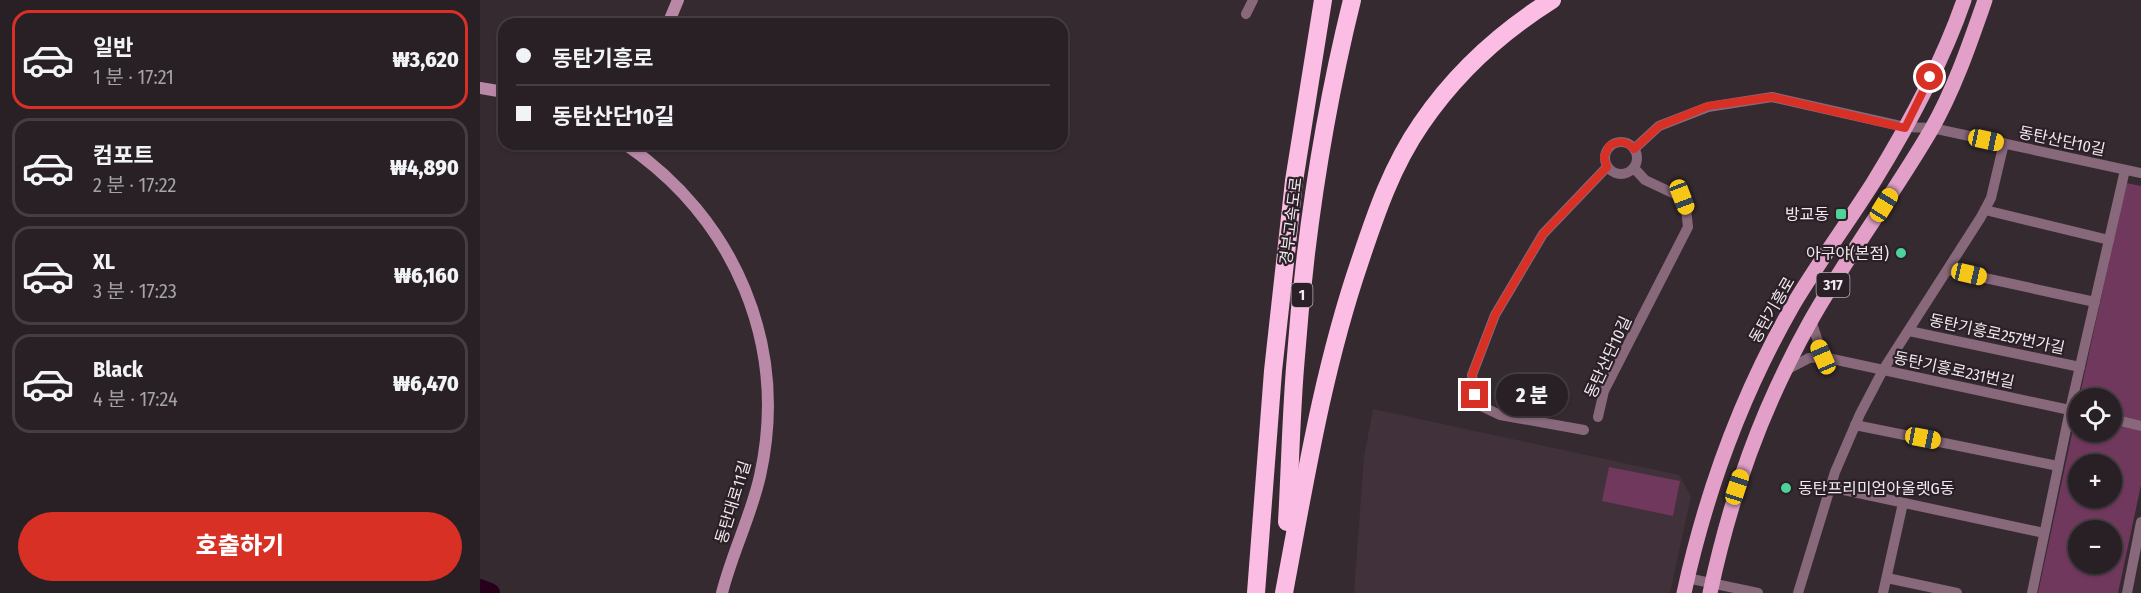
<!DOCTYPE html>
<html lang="ko">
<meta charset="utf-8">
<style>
:root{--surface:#282024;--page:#30282c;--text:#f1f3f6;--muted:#a5a3a6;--line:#443e41;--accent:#d93025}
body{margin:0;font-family:"Fira Sans Condensed","Noto Sans KR",sans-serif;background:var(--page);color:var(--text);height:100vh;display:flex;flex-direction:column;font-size:22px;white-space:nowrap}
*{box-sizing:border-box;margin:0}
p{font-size:20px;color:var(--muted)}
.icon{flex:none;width:33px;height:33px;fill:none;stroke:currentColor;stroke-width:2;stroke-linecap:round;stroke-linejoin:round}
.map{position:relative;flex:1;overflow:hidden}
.side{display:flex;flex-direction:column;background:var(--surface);width:480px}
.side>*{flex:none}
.hud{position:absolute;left:18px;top:18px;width:570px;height:132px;border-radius:18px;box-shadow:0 2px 4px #0004,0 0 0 2px var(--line);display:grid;align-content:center;height:132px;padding:0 18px;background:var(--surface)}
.controls{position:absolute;left:1588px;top:388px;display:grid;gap:12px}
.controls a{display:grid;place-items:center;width:54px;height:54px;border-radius:50%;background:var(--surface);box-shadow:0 2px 4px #0004,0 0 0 2px var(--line);font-size:30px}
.end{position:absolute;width:27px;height:27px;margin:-14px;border:8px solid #d93025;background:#fff;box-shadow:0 0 0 3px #fff}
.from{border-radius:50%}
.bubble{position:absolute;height:42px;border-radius:21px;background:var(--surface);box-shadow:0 2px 4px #0004,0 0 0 2px var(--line);font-size:20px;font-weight:800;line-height:42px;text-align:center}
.car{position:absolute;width:18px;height:36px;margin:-18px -9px;border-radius:8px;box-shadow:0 0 4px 2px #0007;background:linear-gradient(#f5c518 24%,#345 0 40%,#f5c518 0 76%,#345 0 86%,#f5c518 0)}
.hud b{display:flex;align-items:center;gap:21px;height:57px;font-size:22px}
.hud b+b{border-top:2px solid var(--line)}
.hud i{width:15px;height:15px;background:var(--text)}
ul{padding:10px 0 0;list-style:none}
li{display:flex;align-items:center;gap:18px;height:99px;margin:0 12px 9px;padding:0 6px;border:3px solid var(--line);border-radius:18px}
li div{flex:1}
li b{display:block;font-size:22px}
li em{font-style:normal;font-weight:800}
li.selected{border-color:var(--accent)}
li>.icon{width:54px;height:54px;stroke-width:1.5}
.primary-button{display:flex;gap:12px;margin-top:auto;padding:12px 18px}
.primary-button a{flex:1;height:69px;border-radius:36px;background:var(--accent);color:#fff;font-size:24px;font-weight:800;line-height:69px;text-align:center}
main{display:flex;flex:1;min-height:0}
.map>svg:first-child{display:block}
.built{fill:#41313b}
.green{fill:#71385e;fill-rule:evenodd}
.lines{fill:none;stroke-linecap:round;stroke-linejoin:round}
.river{stroke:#28001c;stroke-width:20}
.street{stroke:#88687b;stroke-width:10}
.secondary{stroke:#ba88a7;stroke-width:12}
.primary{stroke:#e2a0c9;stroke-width:15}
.highway{stroke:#fcbde4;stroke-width:18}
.route{stroke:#d93025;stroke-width:8}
.poi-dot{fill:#4dd39a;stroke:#2b2027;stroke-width:2}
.labels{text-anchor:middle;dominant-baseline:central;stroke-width:4.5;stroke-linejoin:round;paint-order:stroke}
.shield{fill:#2b2027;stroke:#b5adb2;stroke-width:1.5}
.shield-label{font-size:15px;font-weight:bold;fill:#f0e9ed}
.street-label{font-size:16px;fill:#f0e9ed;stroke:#2b2027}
.poi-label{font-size:16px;fill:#f0e9ed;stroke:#2b2027;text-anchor:end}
</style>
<main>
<section class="side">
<ul>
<li class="selected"><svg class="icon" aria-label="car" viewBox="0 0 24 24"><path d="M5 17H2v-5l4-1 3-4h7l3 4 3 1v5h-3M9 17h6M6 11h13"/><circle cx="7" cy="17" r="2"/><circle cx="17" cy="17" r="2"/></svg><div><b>일반</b><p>1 분 · 17:21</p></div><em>₩3,620</em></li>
<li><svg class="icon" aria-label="car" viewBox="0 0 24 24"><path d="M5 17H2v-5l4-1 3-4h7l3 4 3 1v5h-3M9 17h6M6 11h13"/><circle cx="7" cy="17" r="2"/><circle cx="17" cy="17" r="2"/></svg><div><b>컴포트</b><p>2 분 · 17:22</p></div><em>₩4,890</em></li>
<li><svg class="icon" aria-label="car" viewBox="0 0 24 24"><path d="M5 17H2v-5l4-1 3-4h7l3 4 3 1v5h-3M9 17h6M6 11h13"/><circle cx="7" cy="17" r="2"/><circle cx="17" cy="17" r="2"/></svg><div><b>XL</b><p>3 분 · 17:23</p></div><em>₩6,160</em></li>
<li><svg class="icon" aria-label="car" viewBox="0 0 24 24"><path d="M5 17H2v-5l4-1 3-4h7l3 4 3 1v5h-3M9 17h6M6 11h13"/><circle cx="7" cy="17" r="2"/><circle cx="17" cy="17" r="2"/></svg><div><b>Black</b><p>4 분 · 17:24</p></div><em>₩6,470</em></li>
</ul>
<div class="primary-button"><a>호출하기</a></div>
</section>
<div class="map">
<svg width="1661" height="593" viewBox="0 0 1661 593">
<rect width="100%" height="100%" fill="#352a30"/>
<path class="built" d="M893,409L1199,475L1211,496L1190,593H874L884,457Z"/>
<g class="green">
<path d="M1646,183L1661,186V485L1638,593H1558L1599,401V432H1632V399H1599ZM1599,465H1632V498H1599ZM1599,531H1632V564H1599Z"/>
<path d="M1129,467L1200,481L1193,516L1122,501Z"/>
</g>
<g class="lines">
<path class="river" d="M0,589L10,593"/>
<g class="street">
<path d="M766,14L773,0"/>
<circle cx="1141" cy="158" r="16"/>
<path d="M1154,149L1179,126L1228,107L1292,97L1425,127L1452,128L1661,173"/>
<path d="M1505,210L1629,240"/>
<path d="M1468,270L1615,302"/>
<path d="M1429,331L1600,367"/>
<path d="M1343,357L1599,412"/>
<path d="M1306,370L1329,358L1343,357L1331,320"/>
<path d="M1118,417L1124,391L1208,227L1206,209L1201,197L1165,180L1154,168"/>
<path d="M1632,419L1661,426"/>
<path d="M1375,425L1578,466"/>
<path d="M1104,430L1020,415L1001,406L995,395L992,375L1015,315L1063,234L1127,167"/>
<path d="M1350,487L1564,533"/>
<path d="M1207,578L1278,593"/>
<path d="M1407,578L1477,593"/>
<path d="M1318,593L1355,472L1380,414L1403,370L1501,217L1511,198L1524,143"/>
<path d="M1403,593L1423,503"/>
<path d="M1552,593L1590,410L1645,170"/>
<path d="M1647,593L1661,522"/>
</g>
<g class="secondary">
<path d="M188,24L198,0"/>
<path d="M0,88L24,92"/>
<path d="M145,144C255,219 309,345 280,476C271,516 252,553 242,593"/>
</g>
<g class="primary">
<path d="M1204,593C1226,492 1262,394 1313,305C1338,263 1367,224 1393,183C1428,126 1462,64 1484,0"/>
<path d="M1230,593C1251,495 1281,410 1330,322C1367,256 1413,195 1451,130C1474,90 1490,43 1505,0"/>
</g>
<g class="highway">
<path d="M807,522C810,471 811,419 815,368C824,244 842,121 872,0"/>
<path d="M776,593L793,371L814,181L843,0"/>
<path d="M804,593C825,481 843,369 880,261C896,213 912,166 941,124C975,74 1021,32 1072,0"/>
</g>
</g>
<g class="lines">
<path class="route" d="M995,395L992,375L1015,315L1063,234L1127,167L1124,157L1129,146C1138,140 1147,141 1154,149L1179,126L1228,106L1292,97L1425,128L1450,77"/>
</g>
<g class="poi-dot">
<rect x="1355" y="208" width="12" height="12" rx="3"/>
<circle cx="1421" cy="253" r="6"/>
<circle cx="1306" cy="488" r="6"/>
</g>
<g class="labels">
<g class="shield">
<rect x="1336.5" y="273" width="33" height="24" rx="4.5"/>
<rect x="811.5" y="283" width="21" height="24" rx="4.5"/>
</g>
<g class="shield-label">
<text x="1353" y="285">317</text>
<text x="822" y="295">1</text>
</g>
<g class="street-label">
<text transform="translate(1582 141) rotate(12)">동탄산단10길</text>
<text transform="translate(811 221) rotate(-83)">경부고속도로</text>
<text transform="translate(1292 310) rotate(-60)">동탄기흥로</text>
<text transform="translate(1517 334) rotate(12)">동탄기흥로257번가길</text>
<text transform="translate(1128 357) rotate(-65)">동탄산단10길</text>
<text transform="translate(1474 370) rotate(12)">동탄기흥로231번길</text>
<text transform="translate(253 502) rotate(-73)">동탄대로11길</text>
</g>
<g class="poi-label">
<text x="1349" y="214">방교동</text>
<text x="1409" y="253">아구야(본점)</text>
<text x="1318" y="488" text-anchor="start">동탄프리미엄아울렛G동</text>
</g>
</g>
</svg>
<div class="controls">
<a><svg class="icon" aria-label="locate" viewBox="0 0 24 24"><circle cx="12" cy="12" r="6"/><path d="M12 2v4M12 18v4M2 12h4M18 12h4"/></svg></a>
<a>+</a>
<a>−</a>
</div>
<i class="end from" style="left:1450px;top:77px"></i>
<i class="end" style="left:995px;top:395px"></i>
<div class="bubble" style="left:1016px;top:374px;width:72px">2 분</div>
<i class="car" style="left:1506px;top:140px;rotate:102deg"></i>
<i class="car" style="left:1202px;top:197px;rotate:159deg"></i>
<i class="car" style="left:1404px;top:205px;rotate:32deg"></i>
<i class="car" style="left:1489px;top:274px;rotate:103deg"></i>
<i class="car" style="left:1343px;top:357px;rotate:337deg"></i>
<i class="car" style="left:1443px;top:438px;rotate:101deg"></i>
<i class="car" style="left:1257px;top:487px;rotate:18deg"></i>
<div class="hud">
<b><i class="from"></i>동탄기흥로</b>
<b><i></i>동탄산단10길</b>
</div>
</div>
</main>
